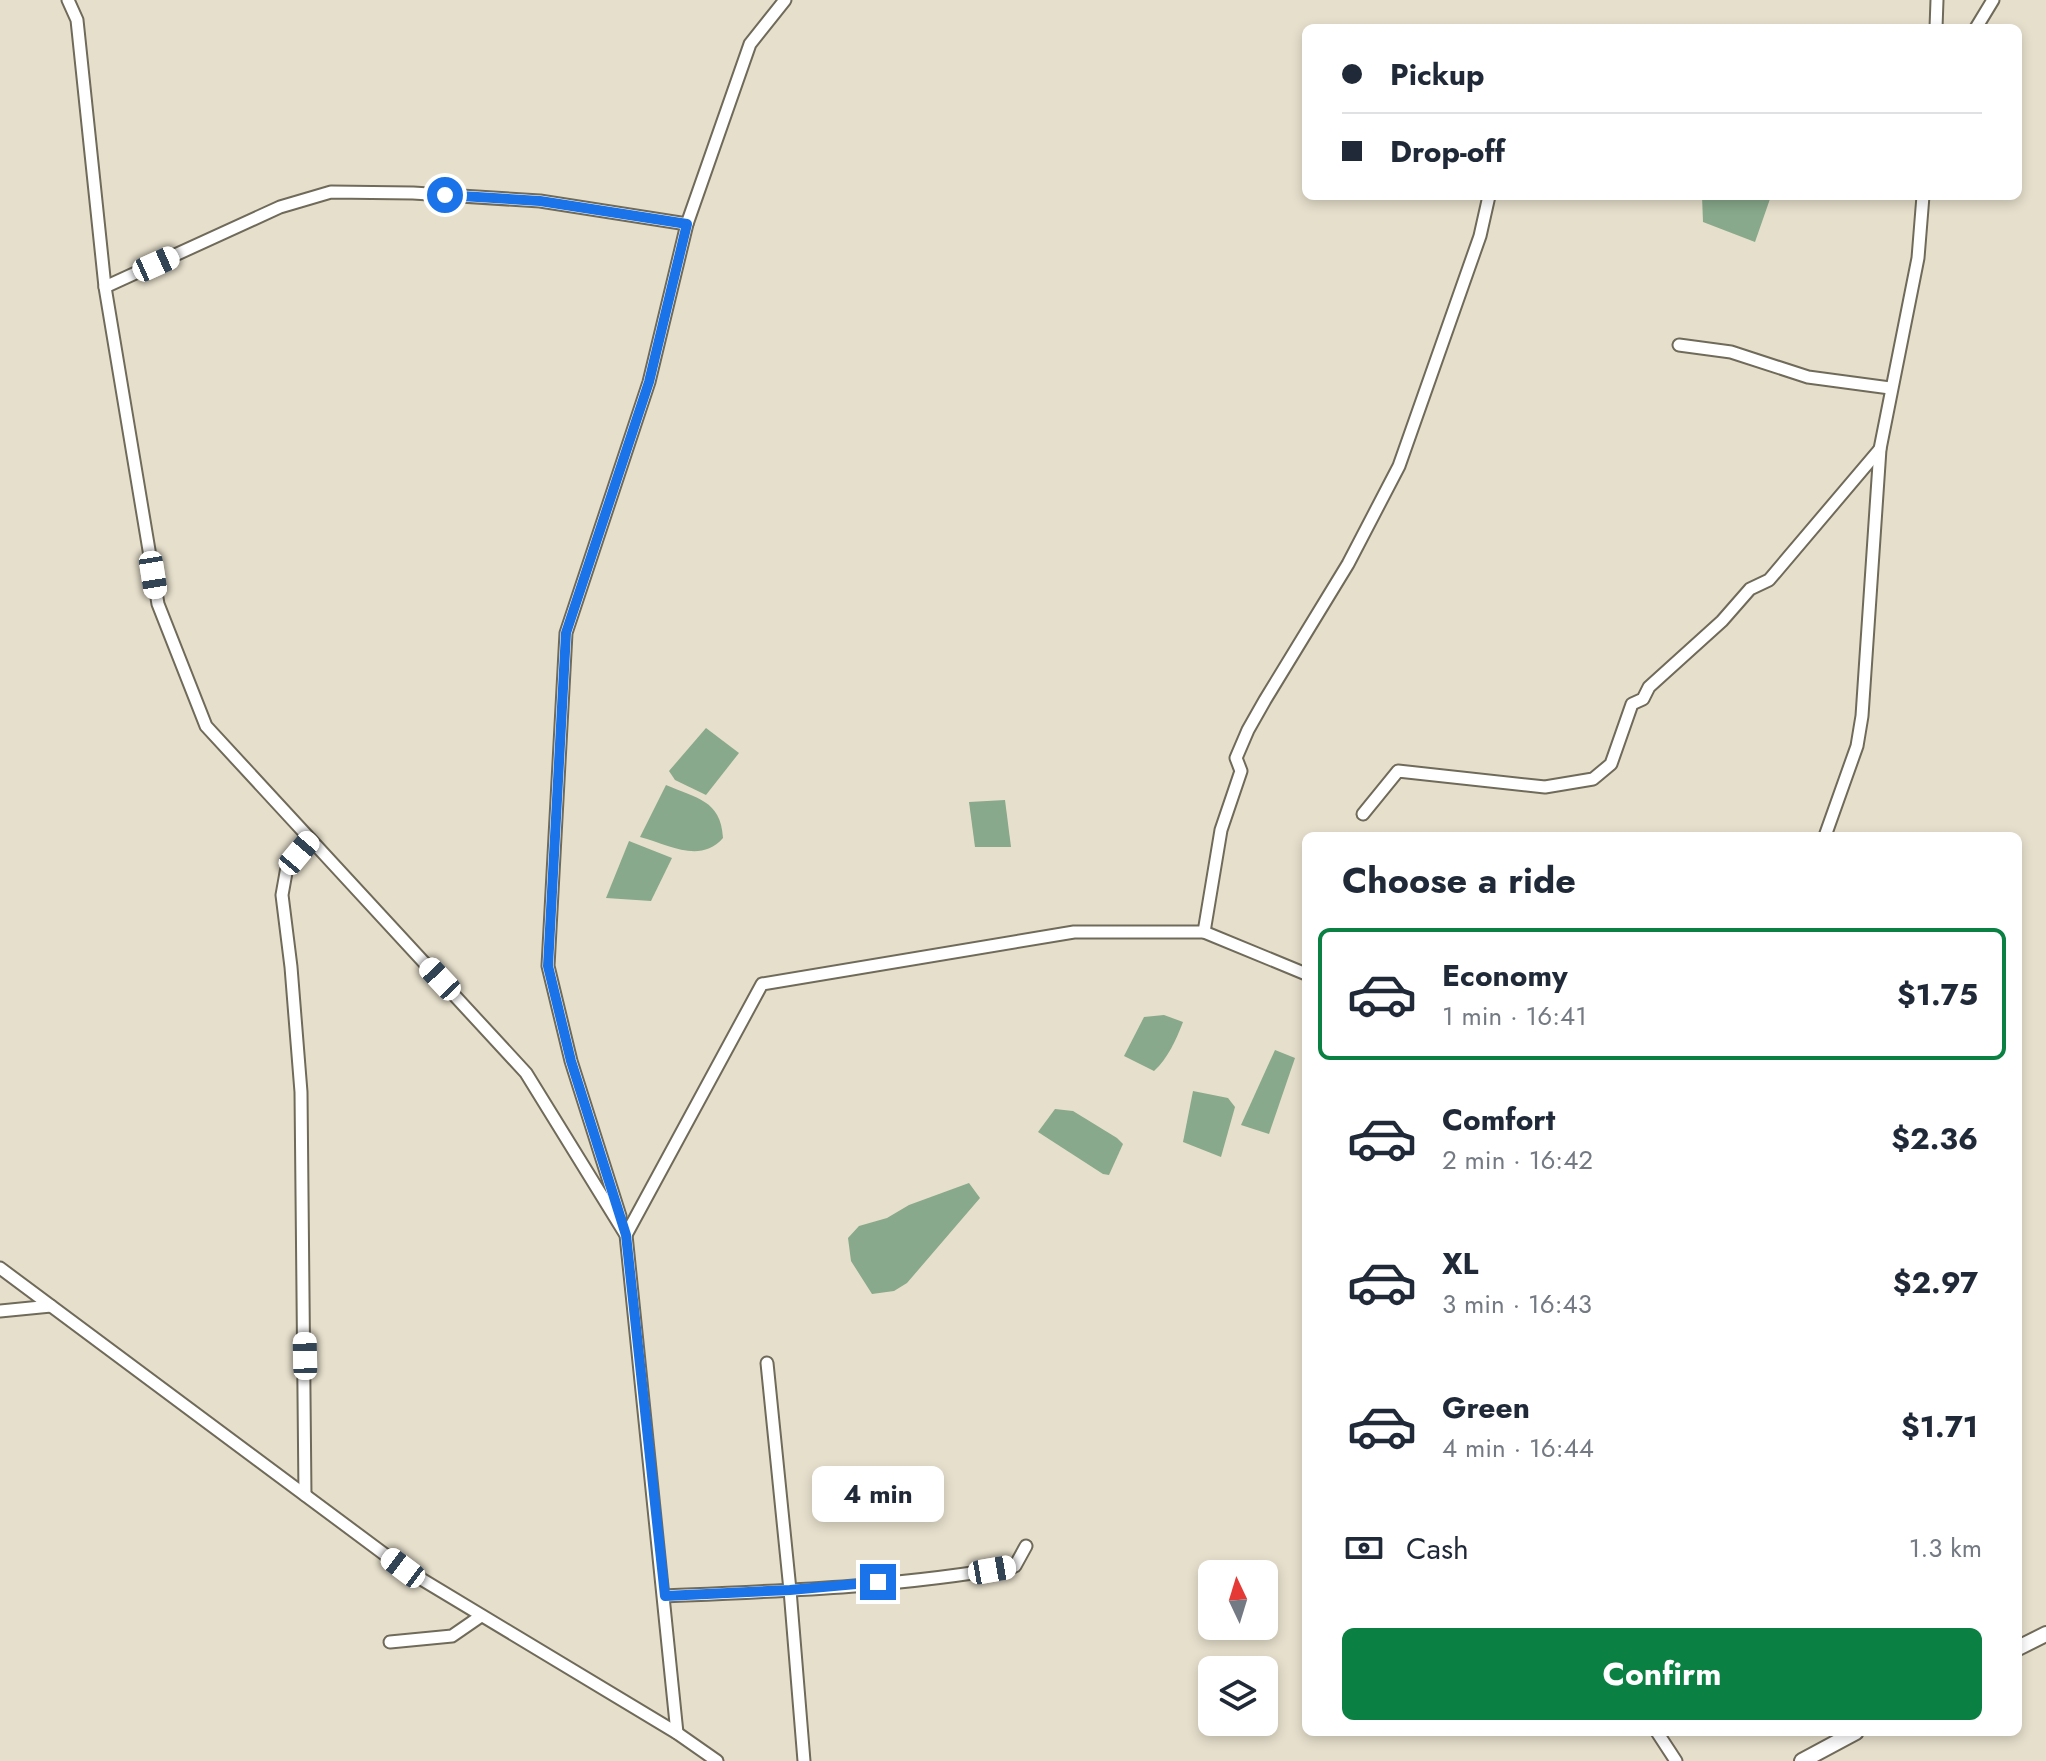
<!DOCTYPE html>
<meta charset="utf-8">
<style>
:root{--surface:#fff;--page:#f2f2f3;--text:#1f2937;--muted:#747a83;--line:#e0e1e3;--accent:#0b8043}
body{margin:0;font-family:Jost,sans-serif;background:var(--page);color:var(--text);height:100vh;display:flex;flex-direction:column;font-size:30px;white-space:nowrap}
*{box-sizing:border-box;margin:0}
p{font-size:26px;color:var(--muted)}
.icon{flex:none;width:44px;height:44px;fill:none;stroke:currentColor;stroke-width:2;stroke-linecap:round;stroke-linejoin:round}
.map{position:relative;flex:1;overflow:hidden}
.panel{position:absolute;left:1302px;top:832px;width:720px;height:904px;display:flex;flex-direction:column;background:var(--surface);border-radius:12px;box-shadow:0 4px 12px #0003}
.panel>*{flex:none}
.guide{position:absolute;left:1302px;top:24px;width:720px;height:176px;border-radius:12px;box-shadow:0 4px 12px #0003;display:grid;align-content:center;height:176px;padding:0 40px;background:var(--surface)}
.needle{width:52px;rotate:356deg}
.tools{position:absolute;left:1198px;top:1560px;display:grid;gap:16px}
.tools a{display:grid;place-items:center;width:80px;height:80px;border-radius:12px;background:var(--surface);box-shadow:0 4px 12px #0003;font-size:40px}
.end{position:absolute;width:36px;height:36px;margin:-18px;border:10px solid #1a73e8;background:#fff;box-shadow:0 0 0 4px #fff}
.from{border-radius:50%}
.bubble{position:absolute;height:56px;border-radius:12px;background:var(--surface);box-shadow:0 4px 12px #0003;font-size:26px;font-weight:700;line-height:56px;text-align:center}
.car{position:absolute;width:24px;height:48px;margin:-24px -12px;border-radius:10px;box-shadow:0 0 6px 2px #0007;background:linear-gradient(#fff 24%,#345 0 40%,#fff 0 76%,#345 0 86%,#fff 0)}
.guide b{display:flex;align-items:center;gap:28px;height:76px;font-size:30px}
.guide b+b{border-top:2px solid var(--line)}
.guide i{width:20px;height:20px;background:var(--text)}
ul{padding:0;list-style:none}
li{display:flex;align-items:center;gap:24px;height:132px;margin:0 16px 12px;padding:0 24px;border:4px solid transparent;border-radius:12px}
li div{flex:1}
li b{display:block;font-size:30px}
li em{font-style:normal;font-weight:700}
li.active{border-color:var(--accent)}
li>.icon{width:72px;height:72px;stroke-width:1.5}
h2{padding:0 40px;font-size:36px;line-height:96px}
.pay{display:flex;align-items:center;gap:20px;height:88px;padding:0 40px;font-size:30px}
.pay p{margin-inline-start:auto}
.action{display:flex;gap:16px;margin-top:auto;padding:16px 40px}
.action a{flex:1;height:92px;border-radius:12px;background:var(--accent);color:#fff;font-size:32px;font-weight:700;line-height:92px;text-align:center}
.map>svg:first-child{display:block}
.water{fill:#88a98b}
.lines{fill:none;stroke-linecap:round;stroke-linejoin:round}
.minor-casing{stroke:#6f6a59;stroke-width:15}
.major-casing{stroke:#6f6a59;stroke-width:18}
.minor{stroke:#fff;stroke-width:11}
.major{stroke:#fff;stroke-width:14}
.route{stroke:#1a73e8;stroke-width:10}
</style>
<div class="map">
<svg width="2046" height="1761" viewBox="0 0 2046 1761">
<rect width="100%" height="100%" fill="#e6dfcc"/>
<g class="water">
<path d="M1702,196H1771L1755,242L1703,222Z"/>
<path d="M706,728L739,753L706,795L675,780L669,771Z"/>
<path d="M666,785C696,798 721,800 723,838C700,864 670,845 640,837Z"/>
<path d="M1005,800L1011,847H975L969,802Z"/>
<path d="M629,841L672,858L651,901L606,898Z"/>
<path d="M1164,1015L1183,1022C1176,1040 1168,1058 1154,1071L1124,1056L1144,1017Z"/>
<path d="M1275,1050L1295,1058L1269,1134L1241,1125Z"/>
<path d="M1193,1091L1228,1098L1235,1107L1221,1157L1183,1142Z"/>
<path d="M1055,1109L1073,1111L1117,1138L1123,1144L1109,1175L1103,1174L1038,1132Z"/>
<path d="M969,1183L980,1198L907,1283L894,1291L872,1294L851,1261L848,1238L859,1226L887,1218L909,1205Z"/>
</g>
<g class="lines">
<g class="minor-casing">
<g id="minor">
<path d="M68,0L77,20L105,287L158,604L206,726L526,1073L626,1235L677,1733"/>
<path d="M1936,28L1937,0"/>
<path d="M1976,28L1993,0"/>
<path d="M105,287L280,207L331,192L413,193L540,201L687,224"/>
<path d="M1679,345L1731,352L1808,377L1890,388"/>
<path d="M1363,814L1398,771L1545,787L1593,779L1611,764L1632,704L1643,699L1649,687L1722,621L1750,589L1769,580L1880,449"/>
<path d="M1825,836L1857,746L1862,716L1880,449L1918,258L1923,196"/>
<path d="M1204,932L1221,830L1241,771L1236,758L1248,730L1265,700L1348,564L1399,466L1480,236L1489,196"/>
<path d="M620,1216L571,1061L548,966L566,633L649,382L687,224L750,44L785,0"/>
<path d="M626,1235L762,984L1074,932H1204L1306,974"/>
<path d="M0,1268L403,1568L677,1733L717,1761"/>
<path d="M0,1311L51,1306"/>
<path d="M767,1363L790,1590L804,1761"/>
<path d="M305,1495L301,1092L291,967L282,895L287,867L310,839"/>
<path d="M665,1596C781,1591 900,1587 1015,1566L1026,1546"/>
<path d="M390,1642L452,1636L481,1616"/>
<path d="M1657,1732L1676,1761"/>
</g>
</g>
<g class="major-casing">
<g id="major">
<path d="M2018,1648L2046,1634"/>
<path d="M1802,1761L1856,1732"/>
</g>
</g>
<use href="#minor" class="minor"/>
<use href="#major" class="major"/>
</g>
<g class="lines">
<path class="route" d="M445,195L540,201L687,224L649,382L566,633L548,966L571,1061L626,1235L665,1596L790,1590L878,1582"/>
</g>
</svg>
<div class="tools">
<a><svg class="needle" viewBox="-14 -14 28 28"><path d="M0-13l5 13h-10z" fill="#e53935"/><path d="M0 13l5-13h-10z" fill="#747a83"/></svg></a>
<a><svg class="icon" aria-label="layers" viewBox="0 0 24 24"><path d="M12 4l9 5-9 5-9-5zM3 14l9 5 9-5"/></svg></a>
</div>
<i class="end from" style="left:445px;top:195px"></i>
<i class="end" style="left:878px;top:1582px"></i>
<div class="bubble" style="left:812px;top:1466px;width:132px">4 min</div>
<i class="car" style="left:156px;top:264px;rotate:66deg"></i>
<i class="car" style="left:153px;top:575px;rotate:171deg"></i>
<i class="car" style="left:299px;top:853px;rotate:40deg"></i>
<i class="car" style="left:440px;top:979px;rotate:317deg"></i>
<i class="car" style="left:305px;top:1356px;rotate:359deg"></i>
<i class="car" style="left:403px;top:1568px;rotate:307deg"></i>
<i class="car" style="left:992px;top:1570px;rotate:80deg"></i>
<div class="guide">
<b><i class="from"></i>Pickup</b>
<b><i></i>Drop-off</b>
</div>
<section class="panel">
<h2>Choose a ride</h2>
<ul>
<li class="active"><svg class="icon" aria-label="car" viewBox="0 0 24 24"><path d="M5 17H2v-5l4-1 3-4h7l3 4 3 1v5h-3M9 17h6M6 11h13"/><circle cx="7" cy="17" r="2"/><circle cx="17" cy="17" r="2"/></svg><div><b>Economy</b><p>1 min · 16:41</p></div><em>$1.75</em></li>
<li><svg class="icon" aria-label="car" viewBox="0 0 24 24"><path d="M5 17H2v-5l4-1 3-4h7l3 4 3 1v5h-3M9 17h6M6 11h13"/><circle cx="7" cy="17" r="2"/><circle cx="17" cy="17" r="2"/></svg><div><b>Comfort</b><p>2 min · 16:42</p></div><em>$2.36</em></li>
<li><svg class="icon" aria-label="car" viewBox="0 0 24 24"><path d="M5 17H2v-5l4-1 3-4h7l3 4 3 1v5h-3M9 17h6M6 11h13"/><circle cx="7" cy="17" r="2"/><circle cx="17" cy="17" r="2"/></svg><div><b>XL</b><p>3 min · 16:43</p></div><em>$2.97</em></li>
<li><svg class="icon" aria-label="car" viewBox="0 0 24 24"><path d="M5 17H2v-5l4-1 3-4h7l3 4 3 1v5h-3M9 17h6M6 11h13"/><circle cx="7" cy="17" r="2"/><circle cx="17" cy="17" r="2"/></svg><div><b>Green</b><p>4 min · 16:44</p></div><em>$1.71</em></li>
</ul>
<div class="pay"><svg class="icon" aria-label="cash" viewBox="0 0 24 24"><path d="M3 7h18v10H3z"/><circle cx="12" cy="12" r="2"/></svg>Cash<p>1.3 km</p></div>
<div class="action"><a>Confirm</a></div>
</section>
</div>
